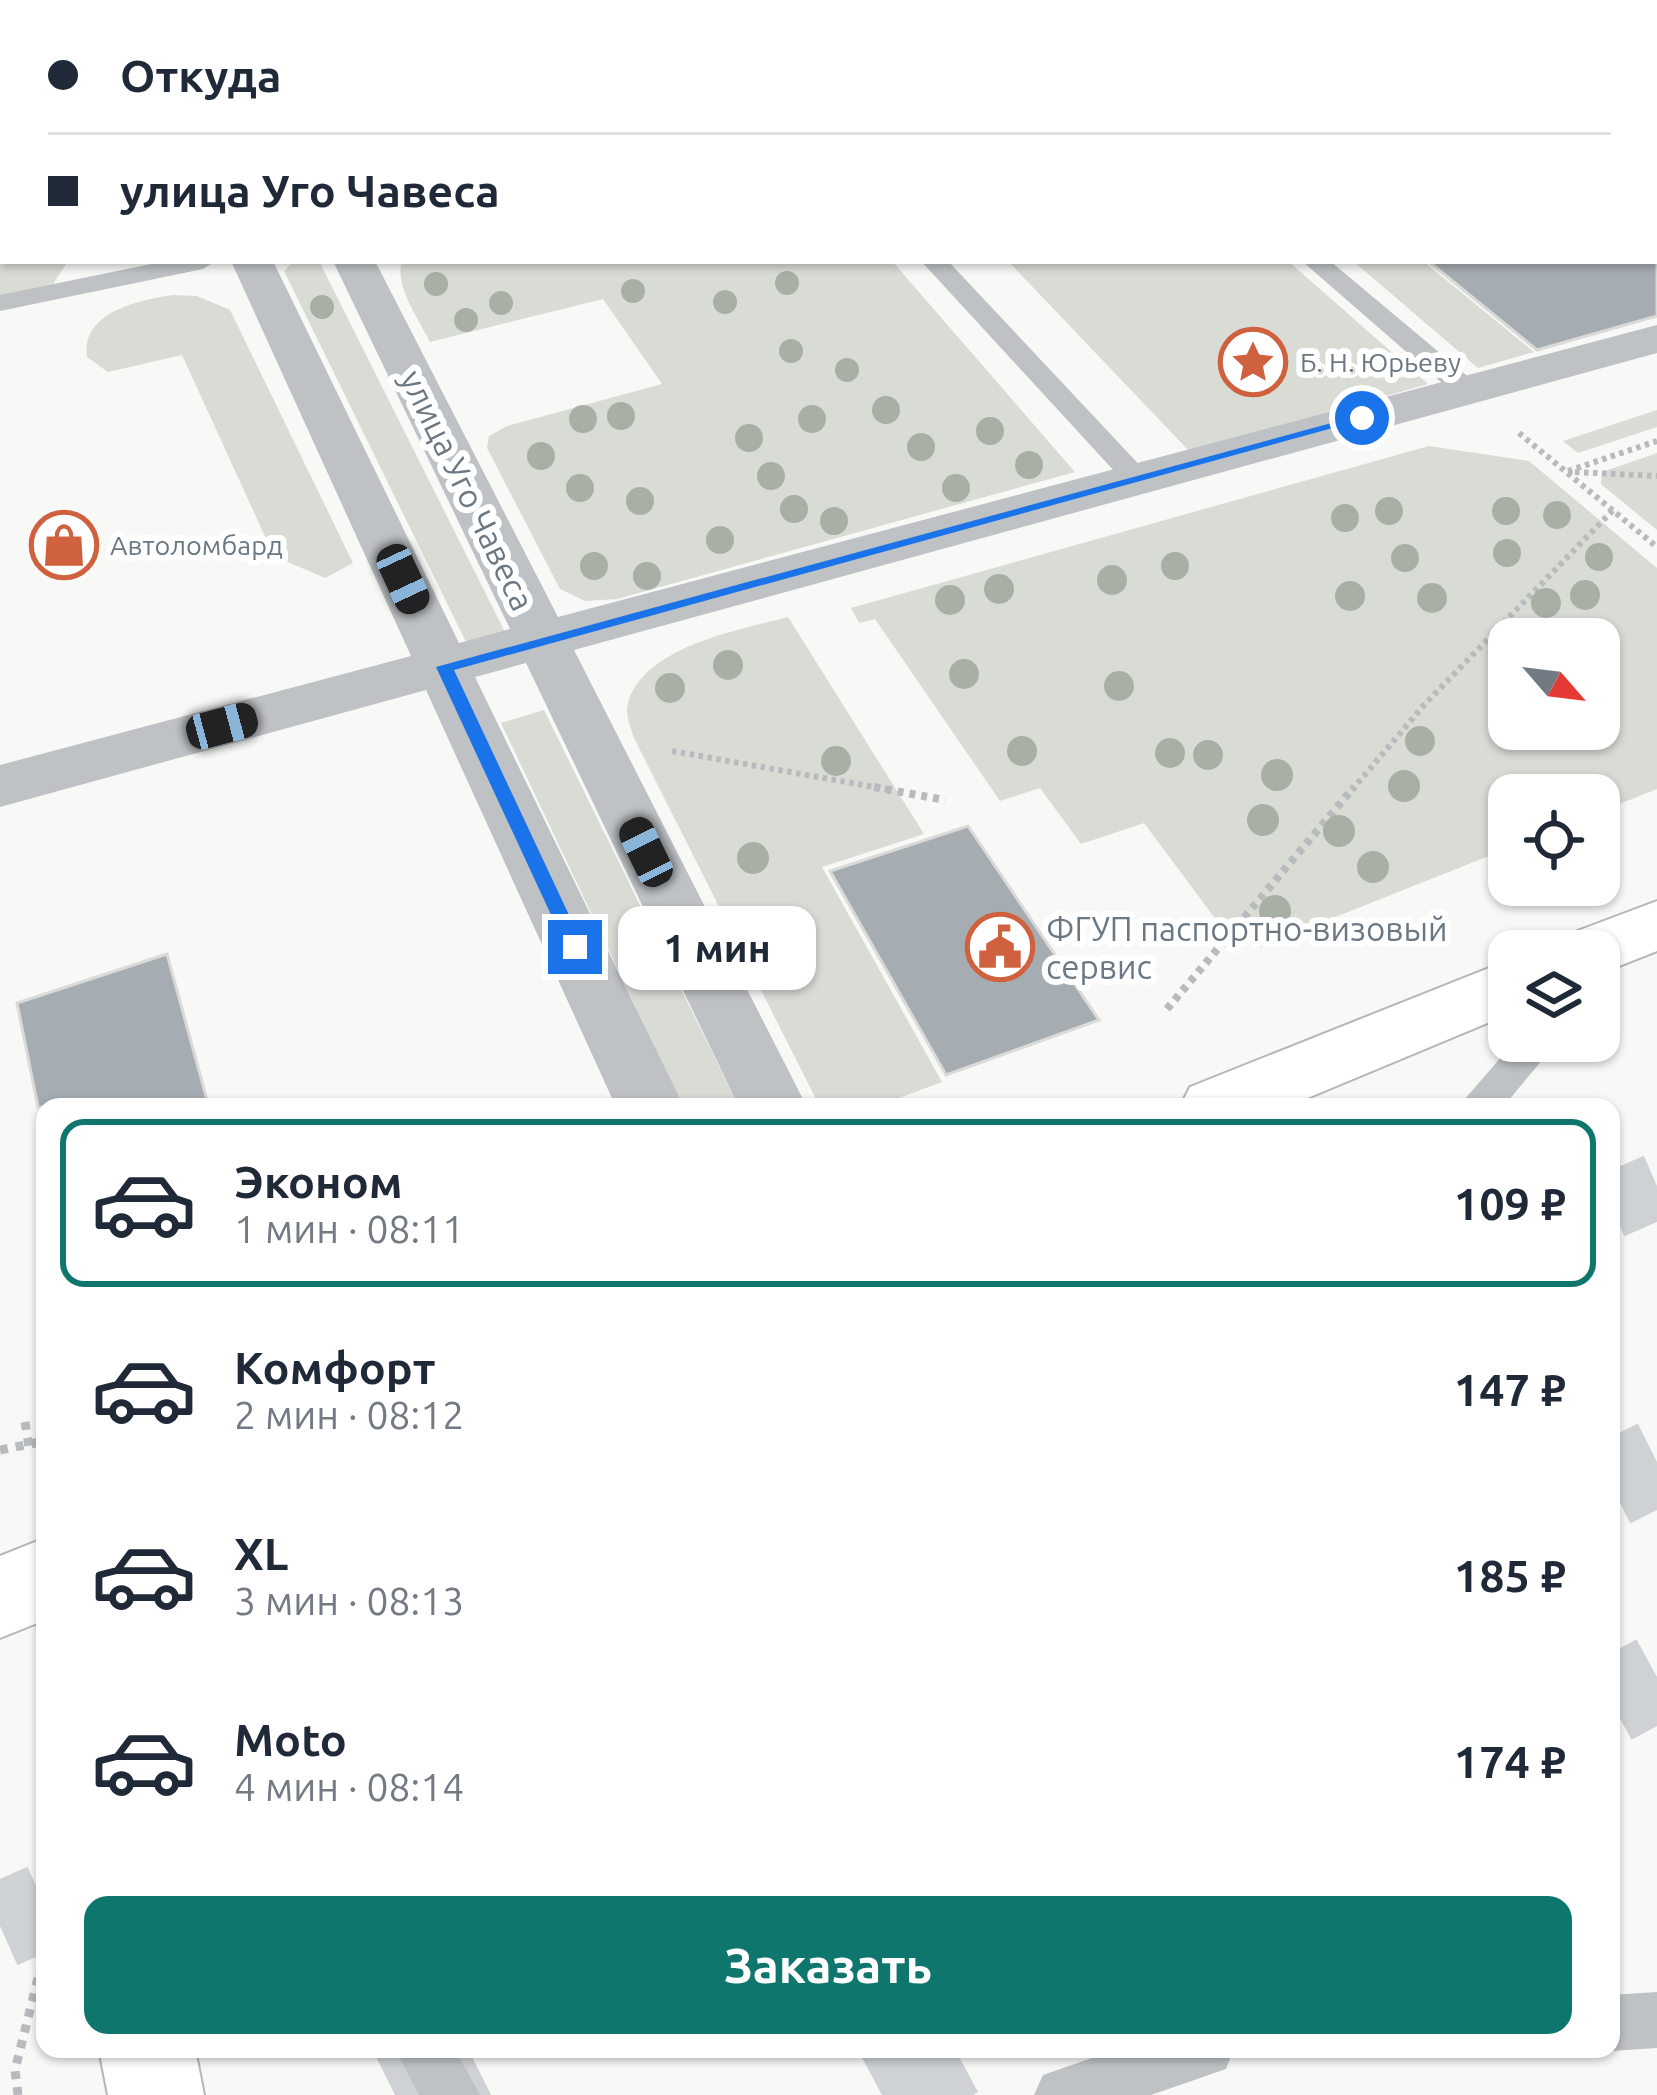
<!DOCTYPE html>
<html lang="ru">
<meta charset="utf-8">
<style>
:root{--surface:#fff;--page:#f2f2f3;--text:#1f2937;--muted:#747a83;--line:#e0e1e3;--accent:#0f766e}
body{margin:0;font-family:Ubuntu,sans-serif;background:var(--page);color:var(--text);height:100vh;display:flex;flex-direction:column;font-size:45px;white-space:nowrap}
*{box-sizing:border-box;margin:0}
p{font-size:39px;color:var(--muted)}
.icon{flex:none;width:66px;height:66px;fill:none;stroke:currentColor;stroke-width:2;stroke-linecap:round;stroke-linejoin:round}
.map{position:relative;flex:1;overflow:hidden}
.drawer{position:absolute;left:36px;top:1098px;width:1584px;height:960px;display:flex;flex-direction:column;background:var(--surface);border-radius:24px;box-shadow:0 3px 9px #0004}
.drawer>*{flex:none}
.guide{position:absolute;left:0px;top:0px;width:1659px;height:264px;box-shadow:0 3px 9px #0004;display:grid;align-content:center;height:264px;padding:0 48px;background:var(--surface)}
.needle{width:78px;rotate:118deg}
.fabs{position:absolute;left:1488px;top:618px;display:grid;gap:24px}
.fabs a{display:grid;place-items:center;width:132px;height:132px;border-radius:24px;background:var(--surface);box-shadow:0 3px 9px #0004;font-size:60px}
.end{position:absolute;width:54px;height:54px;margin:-27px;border:15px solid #1a73e8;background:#fff;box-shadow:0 0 0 6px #fff}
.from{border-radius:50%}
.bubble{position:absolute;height:84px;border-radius:24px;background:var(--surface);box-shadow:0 3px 9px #0004;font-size:39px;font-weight:700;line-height:84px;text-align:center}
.car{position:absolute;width:36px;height:72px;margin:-36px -18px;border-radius:15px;box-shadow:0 0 9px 3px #0007;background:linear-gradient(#222 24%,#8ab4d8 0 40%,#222 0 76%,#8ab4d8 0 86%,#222 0)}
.guide b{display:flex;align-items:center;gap:42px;height:114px;font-size:45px}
.guide b+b{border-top:3px solid var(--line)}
.guide i{width:30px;height:30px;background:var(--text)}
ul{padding:21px 0 0;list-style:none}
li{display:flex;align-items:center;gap:36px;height:168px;margin:0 24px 18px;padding:0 24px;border:6px solid transparent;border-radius:24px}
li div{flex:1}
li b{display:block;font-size:45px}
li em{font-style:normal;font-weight:700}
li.current{border-color:var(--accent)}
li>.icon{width:108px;height:108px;stroke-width:1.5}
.cta{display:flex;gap:24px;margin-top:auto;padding:24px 48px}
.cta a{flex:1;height:138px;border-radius:24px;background:var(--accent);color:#fff;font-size:48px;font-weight:700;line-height:138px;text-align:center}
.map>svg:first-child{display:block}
.green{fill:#d8dcd5;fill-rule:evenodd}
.building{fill:#a6adb2;stroke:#dadad8;stroke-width:3}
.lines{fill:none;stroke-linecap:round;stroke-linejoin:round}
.secondary-tunnel{stroke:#ced2d4;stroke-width:86;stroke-dasharray:86 42;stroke-linecap:butt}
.primary-tunnel-far1{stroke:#ced2d4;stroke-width:66;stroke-dasharray:66 33;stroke-linecap:butt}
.primary-tunnel{stroke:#ced2d4;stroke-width:86;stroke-dasharray:86 42;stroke-linecap:butt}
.secondary-casing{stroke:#b3b7bb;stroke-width:4}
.path-far2{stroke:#b8bbbe;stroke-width:6;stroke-dasharray:4.5 4.5;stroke-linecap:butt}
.path-far1{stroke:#b8bbbe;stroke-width:8;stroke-dasharray:6 6;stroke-linecap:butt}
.path{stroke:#b8bbbe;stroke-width:9;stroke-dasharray:8 8;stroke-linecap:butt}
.service{fill:#bec2c5;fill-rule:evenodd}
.minor{fill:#bec2c5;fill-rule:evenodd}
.secondary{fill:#fff;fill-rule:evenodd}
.tree{fill:#a8b0a6}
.route{fill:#1a73e8}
.labels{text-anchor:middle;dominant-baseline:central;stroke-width:12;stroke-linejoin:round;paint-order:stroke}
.far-poi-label{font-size:27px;fill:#6b7883;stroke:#fff;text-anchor:start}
.street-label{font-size:33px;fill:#6b7883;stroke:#fff}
.poi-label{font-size:33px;fill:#6b7883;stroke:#fff;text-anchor:start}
</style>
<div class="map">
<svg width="1657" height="2095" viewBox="0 0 1657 2095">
<rect width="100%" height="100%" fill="#f8f8f6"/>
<g class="green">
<path d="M0,182L3,261H68L53,284L0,296Z"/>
<path d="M294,261L320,263L509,640L470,650L284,271Z"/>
<path d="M402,261H892L1075,472L617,599L585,601L560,589L487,448L489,436L507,426L662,384L603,299L430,342C419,319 394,286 402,261Z"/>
<path d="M1008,261H1288L1428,384L1190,452Z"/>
<path d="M1353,261H1423L1534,352L1478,368Z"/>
<path d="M173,295L197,296L230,310L353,563L325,578L274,556L182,355L108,372L87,357C81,312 139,300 173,295Z"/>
<path d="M1657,410V427L1578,453L1563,441Z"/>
<path d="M1429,446L1529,461L1657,568V789L1599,812V795H1509V848L1260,947L1214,917L1144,823L1081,844L1040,788L1000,801L875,619L859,623L851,608ZM1509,639H1599V729H1509Z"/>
<path d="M1657,453V530L1601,484L1602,472Z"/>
<path d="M788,617L924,834L822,867L942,1082L875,1107H820L633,736C631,728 626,715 627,708C638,647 740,630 788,617Z"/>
<path d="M544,710L739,1107H683L501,723Z"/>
</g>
<g class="building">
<path d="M1428,261H1657V316L1537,350Z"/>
<path d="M968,826L1099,1020L946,1075L830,871Z"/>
<path d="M167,954L209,1107H38L17,1003Z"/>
</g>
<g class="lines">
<g class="secondary-tunnel">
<path d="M1611,1702L1657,1677"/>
<path d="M882,2095L968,2049"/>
</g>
<path class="primary-tunnel-far1" d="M1611,1206L1657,1186"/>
<g class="primary-tunnel">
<path d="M1611,1485L1657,1462"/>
<path d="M0,1926L45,1906"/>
<path d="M395,2095L487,2049"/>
</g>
<g class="secondary-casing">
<g id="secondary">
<path d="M1657,901V951L1599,974V951H1562L1572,933Z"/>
<path d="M1509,960V1014L1286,1107H1180L1190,1087Z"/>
<path d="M45,1538V1620L0,1638V1556Z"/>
<path d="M99,2049H195L204,2095H108Z"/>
</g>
</g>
<g class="path-far2">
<path d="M1519,433L1657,547"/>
<path d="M1568,471L1657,441"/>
<path d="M1575,472L1657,476"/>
<path d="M672,751L891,790"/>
<path d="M1352,790L1424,705L1613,510"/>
</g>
<g class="path-far1">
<path d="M874,787L945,800"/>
<path d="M1167,1009L1354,787"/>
</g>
<g class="path">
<path d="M25,1422L29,1447"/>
<path d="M0,1450L45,1441"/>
<path d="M18,2095L15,2070L45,1950"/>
</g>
<g class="service">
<path d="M573,0H594L596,3H575Z"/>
<path d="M726,0H747L749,3H728Z"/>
<path d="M1334,0H1356L1358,3H1336Z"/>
<path d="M1533,0H1556L1558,3H1535Z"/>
<path d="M1578,0H1601L1603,3H1580Z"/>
<rect x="1656" y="35" width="1" height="12"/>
<rect x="1656" y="64" width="1" height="14"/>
<path d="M166,261H216L203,269L0,311V295Z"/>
<path d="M921,261H948L1147,473L1152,479L1147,485H1127Z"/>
<path d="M1302,261H1330L1477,384L1481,390L1477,396H1457Z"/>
<path d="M1515,1041H1558L1503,1107H1458Z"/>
<path d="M1657,1992V2048L1611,2051L1606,2049H1611V1995Z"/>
<path d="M395,2049H455L480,2095H419Z"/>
<path d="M1118,2049H1234L1226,2069L1151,2095H1034L1043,2075Z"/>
</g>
<path class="minor" d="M231,261H273L459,643L510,629L333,261H375L558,617L1657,325V353L574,650L807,1107H739L526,663L475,677L684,1107H616L426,690L0,807V765L411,656Z"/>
<use href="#secondary" class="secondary"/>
</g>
<g class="tree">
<circle cx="787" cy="283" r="12"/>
<circle cx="436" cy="284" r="12"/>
<circle cx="633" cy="291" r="12"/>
<circle cx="725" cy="302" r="12"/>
<circle cx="501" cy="303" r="12"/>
<circle cx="322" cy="307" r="12"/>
<circle cx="466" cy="320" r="12"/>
<circle cx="791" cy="351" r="12"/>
<circle cx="847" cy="370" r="12"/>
<circle cx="886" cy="410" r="14"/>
<circle cx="621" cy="416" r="14"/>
<circle cx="583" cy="419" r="14"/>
<circle cx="812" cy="419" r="14"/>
<circle cx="990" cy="431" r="14"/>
<circle cx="749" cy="438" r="14"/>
<circle cx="921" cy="447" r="14"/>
<circle cx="541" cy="456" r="14"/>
<circle cx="1029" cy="465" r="14"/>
<circle cx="771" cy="476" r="14"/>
<circle cx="580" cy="488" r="14"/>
<circle cx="956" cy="488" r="14"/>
<circle cx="640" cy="501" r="14"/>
<circle cx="794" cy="509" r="14"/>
<circle cx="1389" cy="511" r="14"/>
<circle cx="1506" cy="511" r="14"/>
<circle cx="1557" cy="515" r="14"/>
<circle cx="1345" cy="518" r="14"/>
<circle cx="834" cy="521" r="14"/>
<circle cx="720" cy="540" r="14"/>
<circle cx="1507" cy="553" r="14"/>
<circle cx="1599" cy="557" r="14"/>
<circle cx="1405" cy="558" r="14"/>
<circle cx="594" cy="566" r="14"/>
<circle cx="1175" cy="566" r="14"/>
<circle cx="647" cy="576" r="14"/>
<circle cx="1112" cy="580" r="15"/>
<circle cx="999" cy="589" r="15"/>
<circle cx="1585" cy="595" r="15"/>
<circle cx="1350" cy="596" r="15"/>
<circle cx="1432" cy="598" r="15"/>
<circle cx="950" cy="600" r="15"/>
<circle cx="1546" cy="603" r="15"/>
<circle cx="728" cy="665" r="15"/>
<circle cx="964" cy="674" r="15"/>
<circle cx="1119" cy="686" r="15"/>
<circle cx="670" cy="688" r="15"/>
<circle cx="1420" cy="741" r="15"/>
<circle cx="1022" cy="751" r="15"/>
<circle cx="1170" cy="753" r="15"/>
<circle cx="1208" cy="755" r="15"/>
<circle cx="836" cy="761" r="15"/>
<circle cx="1277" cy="775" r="16"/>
<circle cx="1404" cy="786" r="16"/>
<circle cx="1263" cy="820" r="16"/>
<circle cx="1339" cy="831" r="16"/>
<circle cx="753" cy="858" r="16"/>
<circle cx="1373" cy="867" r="16"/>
<circle cx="1275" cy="911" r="16"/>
</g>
<path class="route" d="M1357,416L1369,418L454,670L584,947L575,954L566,947L436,667Z"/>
<defs>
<g id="sight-ring" transform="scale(3.45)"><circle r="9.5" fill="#fff" stroke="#cf613e" stroke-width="1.5"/><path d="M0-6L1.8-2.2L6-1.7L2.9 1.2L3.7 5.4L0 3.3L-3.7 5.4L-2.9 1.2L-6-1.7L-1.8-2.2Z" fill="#cf613e"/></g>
<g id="shop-ring" transform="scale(3.45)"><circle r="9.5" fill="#fff" stroke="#cf613e" stroke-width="1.5"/><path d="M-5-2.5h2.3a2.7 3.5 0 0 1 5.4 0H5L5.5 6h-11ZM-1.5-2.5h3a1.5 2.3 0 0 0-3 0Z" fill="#cf613e"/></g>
<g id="civic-ring" transform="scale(3.45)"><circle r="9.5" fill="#fff" stroke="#cf613e" stroke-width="1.5"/><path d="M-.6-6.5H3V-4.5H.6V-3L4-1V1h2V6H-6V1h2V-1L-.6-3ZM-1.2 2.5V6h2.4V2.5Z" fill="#cf613e"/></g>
</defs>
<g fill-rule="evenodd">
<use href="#sight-ring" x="1253" y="362"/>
<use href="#shop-ring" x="64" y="545"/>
<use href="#civic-ring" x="1000" y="947"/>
</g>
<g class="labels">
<g class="far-poi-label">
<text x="1300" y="362">Б. Н. Юрьеву</text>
<text x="110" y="545">Автоломбард</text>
</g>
<g class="street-label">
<text transform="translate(468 490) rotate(64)">улица Уго Чавеса</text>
</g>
<g class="poi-label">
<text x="1046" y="928">ФГУП паспортно-визовый<tspan x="1046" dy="38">сервис</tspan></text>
</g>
</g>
</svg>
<div class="fabs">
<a><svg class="needle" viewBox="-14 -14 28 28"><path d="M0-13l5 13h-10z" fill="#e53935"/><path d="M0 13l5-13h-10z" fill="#747a83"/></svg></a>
<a><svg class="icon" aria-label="locate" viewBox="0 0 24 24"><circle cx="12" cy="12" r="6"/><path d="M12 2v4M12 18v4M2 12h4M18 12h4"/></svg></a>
<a><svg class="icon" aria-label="layers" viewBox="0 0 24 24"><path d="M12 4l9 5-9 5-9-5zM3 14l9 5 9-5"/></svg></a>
</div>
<i class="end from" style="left:1362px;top:418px"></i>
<i class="end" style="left:575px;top:947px"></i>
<div class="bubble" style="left:618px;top:906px;width:198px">1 мин</div>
<i class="car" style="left:403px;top:579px;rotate:155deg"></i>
<i class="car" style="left:222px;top:726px;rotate:75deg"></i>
<i class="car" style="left:646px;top:852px;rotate:334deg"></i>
<div class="guide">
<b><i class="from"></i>Откуда</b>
<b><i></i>улица Уго Чавеса</b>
</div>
<section class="drawer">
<ul>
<li class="current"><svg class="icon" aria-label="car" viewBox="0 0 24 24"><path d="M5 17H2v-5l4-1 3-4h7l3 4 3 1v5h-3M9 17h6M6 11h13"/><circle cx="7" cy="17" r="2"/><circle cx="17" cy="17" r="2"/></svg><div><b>Эконом</b><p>1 мин · 08:11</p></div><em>109 ₽</em></li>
<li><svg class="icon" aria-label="car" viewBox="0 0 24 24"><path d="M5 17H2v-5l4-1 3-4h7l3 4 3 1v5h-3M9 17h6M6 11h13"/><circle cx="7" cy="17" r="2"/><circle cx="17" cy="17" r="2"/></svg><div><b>Комфорт</b><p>2 мин · 08:12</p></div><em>147 ₽</em></li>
<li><svg class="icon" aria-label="car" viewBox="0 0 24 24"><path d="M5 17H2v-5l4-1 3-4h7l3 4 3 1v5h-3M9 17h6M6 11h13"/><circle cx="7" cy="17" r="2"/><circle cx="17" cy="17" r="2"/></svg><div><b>XL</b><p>3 мин · 08:13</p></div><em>185 ₽</em></li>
<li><svg class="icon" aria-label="car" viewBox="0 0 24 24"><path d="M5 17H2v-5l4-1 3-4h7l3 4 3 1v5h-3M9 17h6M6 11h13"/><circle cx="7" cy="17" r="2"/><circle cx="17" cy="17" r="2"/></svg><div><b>Moto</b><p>4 мин · 08:14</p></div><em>174 ₽</em></li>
</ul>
<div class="cta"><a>Заказать</a></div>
</section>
</div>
